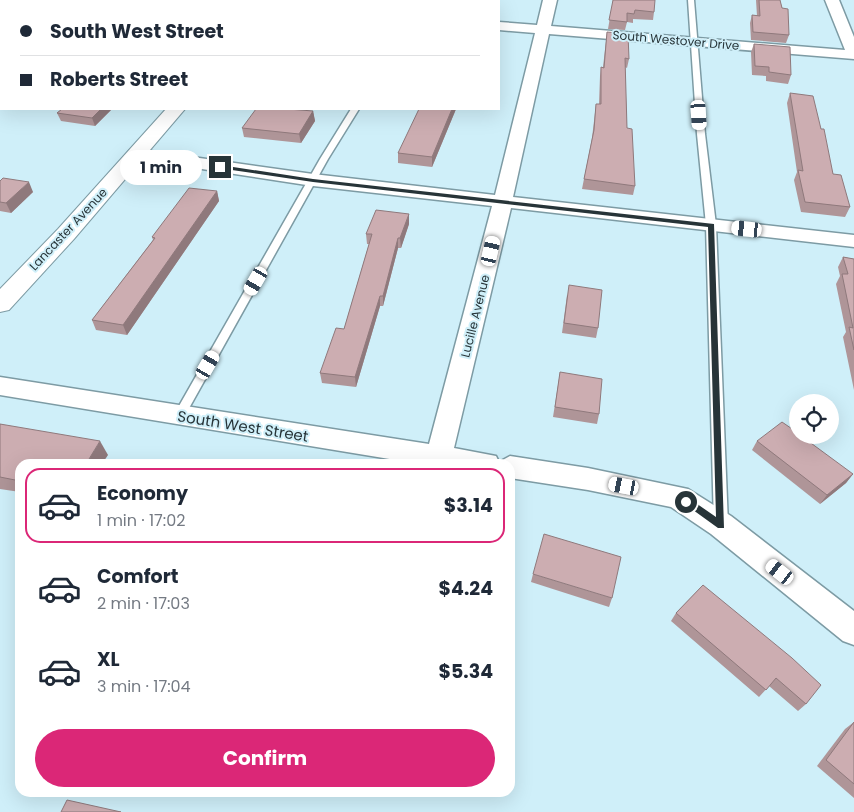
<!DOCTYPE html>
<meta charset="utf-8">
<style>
:root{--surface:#fff;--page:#f2f2f3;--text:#1f2937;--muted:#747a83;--line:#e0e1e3;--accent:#db2777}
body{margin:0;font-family:Poppins,sans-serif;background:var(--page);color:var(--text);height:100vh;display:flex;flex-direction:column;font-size:19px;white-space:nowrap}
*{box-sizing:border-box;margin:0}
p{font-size:16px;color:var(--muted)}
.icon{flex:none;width:28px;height:28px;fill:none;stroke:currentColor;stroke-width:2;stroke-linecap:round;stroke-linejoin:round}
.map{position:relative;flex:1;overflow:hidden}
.panel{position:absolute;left:15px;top:459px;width:500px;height:338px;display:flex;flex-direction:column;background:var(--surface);border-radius:15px;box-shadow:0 5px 20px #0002}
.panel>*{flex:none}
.guide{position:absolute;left:0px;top:0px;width:500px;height:110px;box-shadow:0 5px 20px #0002;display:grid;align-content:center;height:110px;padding:0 20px;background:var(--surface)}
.tools{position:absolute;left:789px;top:394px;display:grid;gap:10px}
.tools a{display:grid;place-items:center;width:50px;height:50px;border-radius:50%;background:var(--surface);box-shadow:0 5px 20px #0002;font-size:25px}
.end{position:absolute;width:22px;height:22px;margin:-11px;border:6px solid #273438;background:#fff;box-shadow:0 0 0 2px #fff}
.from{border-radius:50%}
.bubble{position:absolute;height:35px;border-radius:18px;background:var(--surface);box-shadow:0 5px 20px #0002;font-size:16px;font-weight:700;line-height:35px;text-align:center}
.car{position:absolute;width:15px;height:30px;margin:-15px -8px;border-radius:6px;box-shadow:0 0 4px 1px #0007;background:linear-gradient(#fff 24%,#345 0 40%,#fff 0 76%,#345 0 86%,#fff 0)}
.guide b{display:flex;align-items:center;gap:18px;height:48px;font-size:19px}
.guide b+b{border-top:1px solid var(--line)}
.guide i{width:12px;height:12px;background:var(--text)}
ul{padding:9px 0 0;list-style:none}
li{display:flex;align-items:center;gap:15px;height:75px;margin:0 10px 8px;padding:0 10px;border:2px solid transparent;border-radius:15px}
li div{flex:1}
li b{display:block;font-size:19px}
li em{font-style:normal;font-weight:700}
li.current{border-color:var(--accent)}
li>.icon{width:45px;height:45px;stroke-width:1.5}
.action{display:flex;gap:10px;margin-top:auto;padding:10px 20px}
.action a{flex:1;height:58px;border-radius:30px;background:var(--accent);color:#fff;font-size:20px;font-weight:700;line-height:58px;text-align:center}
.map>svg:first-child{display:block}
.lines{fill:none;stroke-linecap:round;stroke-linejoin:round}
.service-casing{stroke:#7d9ba4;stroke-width:3}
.minor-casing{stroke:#7d9ba4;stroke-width:3}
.secondary-casing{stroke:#7d9ba4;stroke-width:2}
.service{fill:#fff;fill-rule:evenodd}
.minor{fill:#fff;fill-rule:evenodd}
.secondary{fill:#fff;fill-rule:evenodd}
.wall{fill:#af9598}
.shaded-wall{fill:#8f797c}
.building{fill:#ccadb1;stroke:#8f797c}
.route{fill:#273438}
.labels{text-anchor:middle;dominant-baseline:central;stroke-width:4;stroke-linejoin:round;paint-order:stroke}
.far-street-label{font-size:12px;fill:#273438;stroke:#cfeff9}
.street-label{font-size:15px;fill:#273438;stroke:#cfeff9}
</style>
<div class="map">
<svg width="854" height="812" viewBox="0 0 854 812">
<rect width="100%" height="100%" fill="#cfeff9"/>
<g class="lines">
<g class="service-casing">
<g id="service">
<path d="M688,0H694L705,134L716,225L728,525L726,529L721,531L716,529L714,525L706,225L697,134Z"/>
<path d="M351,109H359L328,159L183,419H175L173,416L175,413L320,159Z"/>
</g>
</g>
<g class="minor-casing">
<g id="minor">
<path d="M54,0H83L84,1H55Z"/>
<path d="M543,0H557L551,26L845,50L825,0H839L854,37V59L549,34L513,197L854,235V247L511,208L454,448L496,456L499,462L510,456L588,468L688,489L731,516L854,611V645L843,641L711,534L671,507L588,490L510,478V464H420L0,395V377L429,444L492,206L313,186L136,159L130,158L127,154L130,150L136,149L313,174L495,195L535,33L499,30V22L537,25Z"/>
</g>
</g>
<g class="secondary-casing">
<path id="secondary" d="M166,109H185L74,239L9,310L0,312V289L58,229Z"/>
</g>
<use href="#service" class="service"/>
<use href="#minor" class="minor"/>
<use href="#secondary" class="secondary"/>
</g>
<g class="wall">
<rect x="464" y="0" width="30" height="1"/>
<path d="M613,0L654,12L653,20L633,19V23L627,22L625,30L608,29Z"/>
<path d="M756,0H780L789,35L786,43L751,40L750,23L752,15L757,16Z"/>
<path d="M607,32L629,59L627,68L625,67L627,128L635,186L633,195L582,189L592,138L596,104H599L600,76L601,67H603Z"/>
<path d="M754,44L791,75L788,84L766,81V76L752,75L751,52Z"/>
<path d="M790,93L821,129L833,174L850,207L845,217L801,212L794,180L797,172L787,103Z"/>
<path d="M62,109H112L95,126L61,121L57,113Z"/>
<path d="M456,109L432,167L398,163V153Z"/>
<path d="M313,111L315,121L301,143L244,137L242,128Z"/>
<path d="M0,181L33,192L11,213L0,211Z"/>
<path d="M217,191L219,201L127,335L96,330L92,320L153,240L152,237Z"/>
<path d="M409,214V224L401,248H398L383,306H380L356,387L322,383L320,373L344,329L369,244H367L366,234Z"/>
<path d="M843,257L854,259V390L843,337L846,332L836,284L840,276L838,267Z"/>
<path d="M567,295L598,328L596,338L562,333Z"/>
<path d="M560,372L599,414L597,424L553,417Z"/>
<path d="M0,424L108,455L20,464V492L0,489Z"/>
<path d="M757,441L853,474L846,483L820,504L752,450Z"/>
<path d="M533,574L612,598L609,607L531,582Z"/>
<path d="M703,585L806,704L798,711L769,686L759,697L671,621L676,613Z"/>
<path d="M854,722V798L817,766L845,729Z"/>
</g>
<g class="shaded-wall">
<path d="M101,109H112L95,126L92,118Z"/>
<path d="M452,109H456L432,167V157Z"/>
<path d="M313,111L315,121L301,143L299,134Z"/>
<path d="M29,182L33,192L11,213L6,203Z"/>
<path d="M217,191L219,201L127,335L123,325Z"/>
<path d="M409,214V224L401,248L400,238Z"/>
<path d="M398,238V248L383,306V296Z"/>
<path d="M380,296V306L356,387L355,377Z"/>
<path d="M100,441L108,455L102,464H86Z"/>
<path d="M853,474L846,483L820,504L827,495Z"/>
</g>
<g class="building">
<path d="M470,0H492V1H477H478Z"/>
<path d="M613,0H655L654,12L635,10L634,14L627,13V22L609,20Z"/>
<path d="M759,0H780L782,8L788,9L789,35L753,32L752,15L760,16Z"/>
<path d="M607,32L628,34L629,59L625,58L627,128L632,129L635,186L584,179L594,130L596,104H601V67L604,68Z"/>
<path d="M754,44L790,47L791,75L769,72V67L755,66Z"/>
<path d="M790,93L813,96L821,129H824L833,174L841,175L850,207L805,202L798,170L803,171Z"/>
<path d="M62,109H101L92,118L57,113Z"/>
<path d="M256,109H288L313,111L299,134L242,128Z"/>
<path d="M419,109H452L432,157L398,153Z"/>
<path d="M3,178L29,182L6,203L0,202V181Z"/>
<path d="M189,188L217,191L123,325L92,320L155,238L152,237Z"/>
<path d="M376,210L409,214L400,238H398L383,296H380L355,377L320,373L336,328L344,329L372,234H366Z"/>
<path d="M843,257L854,259V350L849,327L853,328L842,274H848Z"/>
<path d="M569,285L602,290L598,328L564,323Z"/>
<path d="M560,372L602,379L599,414L555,407Z"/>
<path d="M782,422L798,433V435H800L853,474L827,495L757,441Z"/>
<path d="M0,424L100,441L86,464H20V481L0,477Z"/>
<path d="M544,534L621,557L612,598L533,574Z"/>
<path d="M703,585L792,658L821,685L806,704L776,678L766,690L676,613Z"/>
<path d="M854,722V784L826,760Z"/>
<path d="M67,800L121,812H61Z"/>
</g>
<path class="route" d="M220,165L313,179L714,224L724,528H718L682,502L686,498L690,499L716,517L708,227L313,182L218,168Z"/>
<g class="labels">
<g class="far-street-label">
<text transform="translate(676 40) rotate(5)">South Westover Drive</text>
<text transform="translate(68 229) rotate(-47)">Lancaster Avenue</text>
<text transform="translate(475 316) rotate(-76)">Lucille Avenue</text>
</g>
<g class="street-label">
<text transform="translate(243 426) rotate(9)">South West Street</text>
</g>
</g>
</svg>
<div class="tools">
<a><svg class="icon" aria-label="locate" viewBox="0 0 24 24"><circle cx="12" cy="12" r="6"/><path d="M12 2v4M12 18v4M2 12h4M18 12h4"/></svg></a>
</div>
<i class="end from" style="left:686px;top:502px"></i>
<i class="end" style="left:220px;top:167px"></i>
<div class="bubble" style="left:120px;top:150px;width:82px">1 min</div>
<i class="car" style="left:699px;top:115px;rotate:176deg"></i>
<i class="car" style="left:747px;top:229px;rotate:276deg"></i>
<i class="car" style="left:491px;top:251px;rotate:13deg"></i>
<i class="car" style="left:256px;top:281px;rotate:210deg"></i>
<i class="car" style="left:208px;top:365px;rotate:30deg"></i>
<i class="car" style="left:624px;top:486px;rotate:281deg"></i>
<i class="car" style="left:780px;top:572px;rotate:308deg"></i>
<div class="guide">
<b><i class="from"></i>South West Street</b>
<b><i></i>Roberts Street</b>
</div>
<section class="panel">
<ul>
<li class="current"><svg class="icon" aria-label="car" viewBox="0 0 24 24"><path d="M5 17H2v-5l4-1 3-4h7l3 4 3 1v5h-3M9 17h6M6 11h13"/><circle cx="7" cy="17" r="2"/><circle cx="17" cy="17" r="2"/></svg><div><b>Economy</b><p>1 min · 17:02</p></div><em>$3.14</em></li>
<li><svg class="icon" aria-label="car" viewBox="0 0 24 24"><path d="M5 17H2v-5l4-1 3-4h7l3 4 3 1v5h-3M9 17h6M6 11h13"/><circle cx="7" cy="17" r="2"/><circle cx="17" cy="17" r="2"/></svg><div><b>Comfort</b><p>2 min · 17:03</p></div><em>$4.24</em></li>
<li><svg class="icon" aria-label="car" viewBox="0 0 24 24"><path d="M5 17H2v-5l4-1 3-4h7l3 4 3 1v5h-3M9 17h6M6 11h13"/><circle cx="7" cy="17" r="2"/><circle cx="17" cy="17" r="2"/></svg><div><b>XL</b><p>3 min · 17:04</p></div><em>$5.34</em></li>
</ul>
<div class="action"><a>Confirm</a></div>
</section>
</div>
